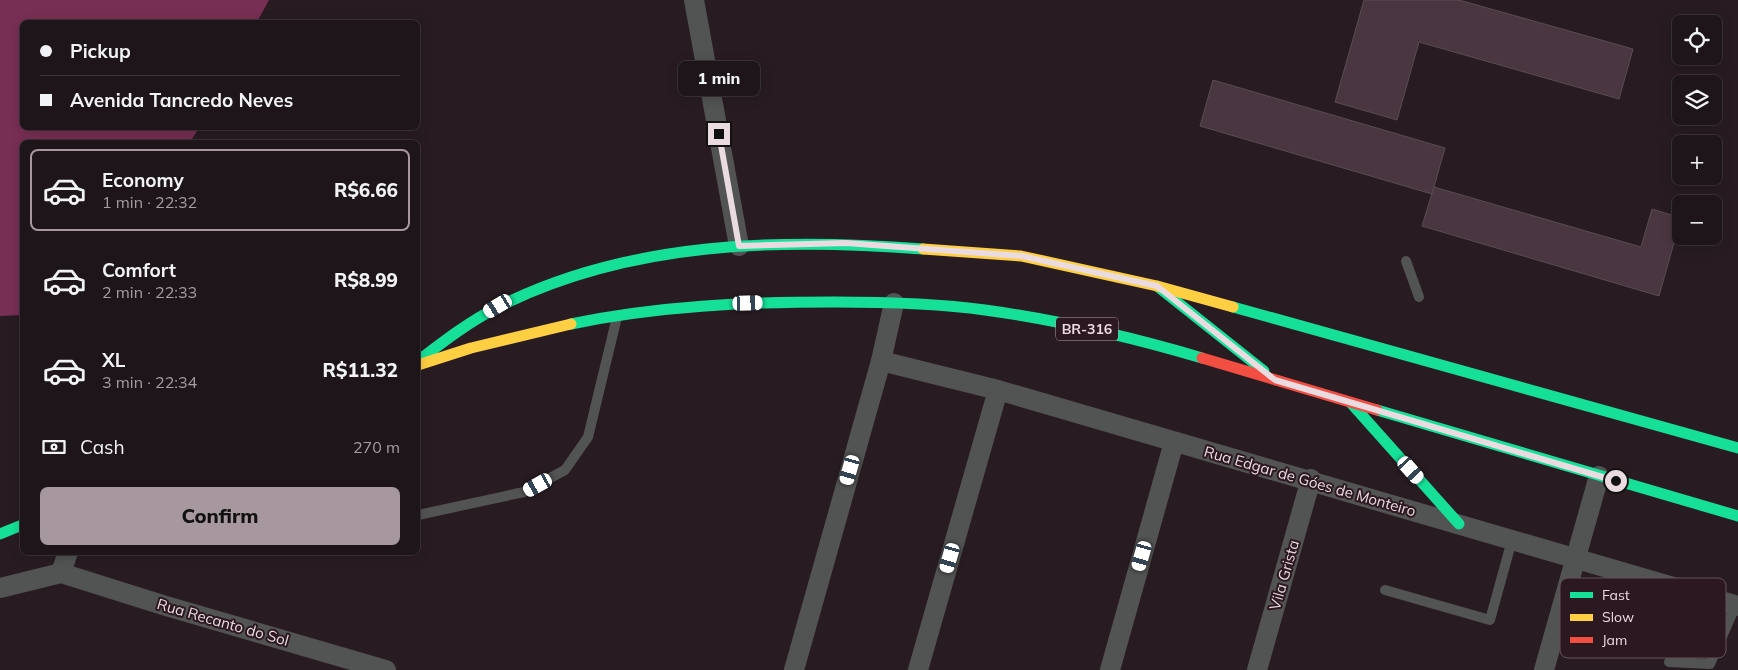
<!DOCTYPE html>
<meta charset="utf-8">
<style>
:root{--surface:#1e151a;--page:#2b2227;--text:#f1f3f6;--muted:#a19fa2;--line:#3c3439;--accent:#a6989e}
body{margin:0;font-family:Mulish,sans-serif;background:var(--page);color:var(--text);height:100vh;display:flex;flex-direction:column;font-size:19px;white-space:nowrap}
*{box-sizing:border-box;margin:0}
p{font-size:16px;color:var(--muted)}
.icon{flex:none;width:28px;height:28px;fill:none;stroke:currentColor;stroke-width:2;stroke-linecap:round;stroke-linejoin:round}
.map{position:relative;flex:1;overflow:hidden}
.drawer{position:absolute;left:20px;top:140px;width:400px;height:415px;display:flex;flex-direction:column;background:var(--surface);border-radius:8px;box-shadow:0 2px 12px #0003,0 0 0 1px var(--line)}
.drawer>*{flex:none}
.hud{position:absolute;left:20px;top:20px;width:400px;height:110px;border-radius:8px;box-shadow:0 2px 12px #0003,0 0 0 1px var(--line);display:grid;align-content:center;height:110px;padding:0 20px;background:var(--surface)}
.fabs{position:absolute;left:1672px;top:15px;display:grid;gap:10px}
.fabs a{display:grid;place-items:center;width:50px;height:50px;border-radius:8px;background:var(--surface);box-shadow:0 2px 12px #0003,0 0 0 1px var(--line);font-size:25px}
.end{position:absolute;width:22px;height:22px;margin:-11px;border:6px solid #eadbe1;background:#111;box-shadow:0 0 0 2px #111}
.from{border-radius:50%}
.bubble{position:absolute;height:35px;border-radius:8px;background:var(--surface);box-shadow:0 2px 12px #0003,0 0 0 1px var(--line);font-size:16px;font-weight:800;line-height:35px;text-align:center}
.car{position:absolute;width:15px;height:30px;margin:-15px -8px;border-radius:6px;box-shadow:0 0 4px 1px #0007;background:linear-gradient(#fff 24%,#345 0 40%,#fff 0 76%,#345 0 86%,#fff 0)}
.hud b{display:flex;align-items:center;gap:18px;height:48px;font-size:19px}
.hud b+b{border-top:1px solid var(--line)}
.hud i{width:12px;height:12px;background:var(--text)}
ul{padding:9px 0 0;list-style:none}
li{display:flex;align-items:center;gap:15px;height:82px;margin:0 10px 8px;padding:0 10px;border:2px solid transparent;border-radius:8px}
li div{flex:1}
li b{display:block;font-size:19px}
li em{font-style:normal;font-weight:800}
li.current{border-color:var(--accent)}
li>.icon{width:45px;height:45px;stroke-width:1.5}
.pay{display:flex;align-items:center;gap:12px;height:55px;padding:0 20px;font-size:19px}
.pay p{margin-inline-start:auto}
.action{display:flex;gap:10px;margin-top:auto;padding:10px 20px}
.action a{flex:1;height:58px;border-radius:8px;background:var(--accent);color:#111;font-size:20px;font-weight:800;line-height:58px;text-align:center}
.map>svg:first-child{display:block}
.forest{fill:#782f54}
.building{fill:#4a3640;stroke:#574d52}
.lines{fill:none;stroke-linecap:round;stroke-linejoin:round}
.lane{stroke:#525353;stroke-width:10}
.street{stroke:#525353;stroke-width:20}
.fast{stroke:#16e098;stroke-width:11}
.slow{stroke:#ffcf43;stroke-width:11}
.jam{stroke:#f24e42;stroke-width:11}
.route{stroke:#eadbe1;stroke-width:6}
.labels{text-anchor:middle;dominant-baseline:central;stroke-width:4;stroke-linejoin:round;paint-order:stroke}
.shield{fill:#2c1821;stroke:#b1a0a7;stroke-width:1}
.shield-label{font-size:14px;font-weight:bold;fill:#eadbe1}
.street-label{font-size:15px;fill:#eadbe1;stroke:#2c1821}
.key{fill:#2c1821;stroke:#65525b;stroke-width:1}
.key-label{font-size:14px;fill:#eadbe1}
</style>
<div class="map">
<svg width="1738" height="670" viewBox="0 0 1738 670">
<rect width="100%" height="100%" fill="#281c22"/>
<path class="forest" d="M0,0H269L257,22H22V128H199L190,142H22V315L0,316Z"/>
<g class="building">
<path d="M1364,0H1459L1633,49L1619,99L1419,42L1397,120L1335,102Z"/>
<path d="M1213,80L1445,148L1432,194L1200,126Z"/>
<path d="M1434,187L1641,247L1652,209L1681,218L1659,296L1422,226Z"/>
</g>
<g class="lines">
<g class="lane">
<path d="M1406,261L1419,297"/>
<path d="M418,515L524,492L565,470L588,437L617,317"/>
<path d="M1385,590L1490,620L1512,540"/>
<path d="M1669,662L1710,664L1736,605"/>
</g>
<g class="street">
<path d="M694,0L739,246"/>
<path d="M881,361L998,390L1738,606"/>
<path d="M61,573L68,552"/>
<path d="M0,588L61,573L166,606L386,670"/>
<path d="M794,670L881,361L894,303"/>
<path d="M918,670L998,390"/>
<path d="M1110,670L1174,442"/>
<path d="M1257,670L1311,479"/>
<path d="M1544,670L1599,476"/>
</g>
<g class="fast">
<path d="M1157,286L1264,371"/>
<path d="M1233,307L1738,448"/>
<path d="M571,324C657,306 746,302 834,302C884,302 935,303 985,310C1058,320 1131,337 1202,358"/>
<path d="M418,361C444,341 470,321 500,306C630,241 781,238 923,249"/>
<path d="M1351,403L1459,524"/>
<path d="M1377,410L1738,516"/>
<path d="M0,534L22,525"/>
</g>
<g class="slow">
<path d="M923,249L1021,256L1157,286L1233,307"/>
<path d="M418,365L471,348L571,324"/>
</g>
<path class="jam" d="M1202,358L1377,410"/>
</g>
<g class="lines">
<path class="route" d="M719,134L739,246L846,243L1022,256L1157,286L1275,380L1616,481"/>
</g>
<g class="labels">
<rect class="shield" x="1056" y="317.5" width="62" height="23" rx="4"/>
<g class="shield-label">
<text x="1087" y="329">BR-316</text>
</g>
<g class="street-label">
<text transform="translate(1310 481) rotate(16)">Rua Edgar de Góes de Monteiro</text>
<text transform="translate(1284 575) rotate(-74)">Vila Grista</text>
<text transform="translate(223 622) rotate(16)">Rua Recanto do Sol</text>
</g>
</g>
<rect x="1560" y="578" width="166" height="80" rx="8" class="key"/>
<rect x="1570" y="592" width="23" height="6" fill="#16e098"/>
<rect x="1570" y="614" width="23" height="7" fill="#ffcf43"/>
<rect x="1570" y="637" width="23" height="6" fill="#f24e42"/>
<g class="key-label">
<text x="1602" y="600">Fast</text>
<text x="1602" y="622">Slow</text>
<text x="1602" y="645">Jam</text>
</g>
</svg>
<div class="fabs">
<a><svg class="icon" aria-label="locate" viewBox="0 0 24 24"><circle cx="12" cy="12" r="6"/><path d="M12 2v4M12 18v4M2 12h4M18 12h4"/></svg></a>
<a><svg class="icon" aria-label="layers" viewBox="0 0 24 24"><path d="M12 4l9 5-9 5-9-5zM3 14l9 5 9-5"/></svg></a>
<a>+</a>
<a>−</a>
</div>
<i class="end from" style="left:1616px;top:481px"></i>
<i class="end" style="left:719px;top:134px"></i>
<div class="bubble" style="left:678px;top:61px;width:82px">1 min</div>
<i class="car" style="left:748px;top:303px;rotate:88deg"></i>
<i class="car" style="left:498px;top:306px;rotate:239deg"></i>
<i class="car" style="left:850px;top:470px;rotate:196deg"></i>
<i class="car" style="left:1411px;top:470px;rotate:138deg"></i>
<i class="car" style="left:538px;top:485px;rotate:241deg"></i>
<i class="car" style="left:1142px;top:556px;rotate:196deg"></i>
<i class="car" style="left:950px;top:558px;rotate:196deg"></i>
<div class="hud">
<b><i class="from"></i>Pickup</b>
<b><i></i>Avenida Tancredo Neves</b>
</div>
<section class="drawer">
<ul>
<li class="current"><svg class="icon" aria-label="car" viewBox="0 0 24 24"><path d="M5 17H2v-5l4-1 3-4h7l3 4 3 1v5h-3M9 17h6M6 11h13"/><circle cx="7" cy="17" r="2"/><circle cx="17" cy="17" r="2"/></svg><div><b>Economy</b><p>1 min · 22:32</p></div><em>R$6.66</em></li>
<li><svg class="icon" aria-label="car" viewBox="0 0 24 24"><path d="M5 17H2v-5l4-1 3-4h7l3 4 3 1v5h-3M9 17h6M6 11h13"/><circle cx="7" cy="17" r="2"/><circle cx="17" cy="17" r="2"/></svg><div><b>Comfort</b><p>2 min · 22:33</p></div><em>R$8.99</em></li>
<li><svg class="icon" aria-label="car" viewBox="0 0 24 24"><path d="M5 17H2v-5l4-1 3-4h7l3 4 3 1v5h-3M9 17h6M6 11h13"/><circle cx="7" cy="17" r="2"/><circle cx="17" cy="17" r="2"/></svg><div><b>XL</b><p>3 min · 22:34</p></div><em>R$11.32</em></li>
</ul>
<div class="pay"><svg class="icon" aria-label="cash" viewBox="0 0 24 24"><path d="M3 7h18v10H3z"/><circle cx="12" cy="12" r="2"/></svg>Cash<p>270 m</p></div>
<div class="action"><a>Confirm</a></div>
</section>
</div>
